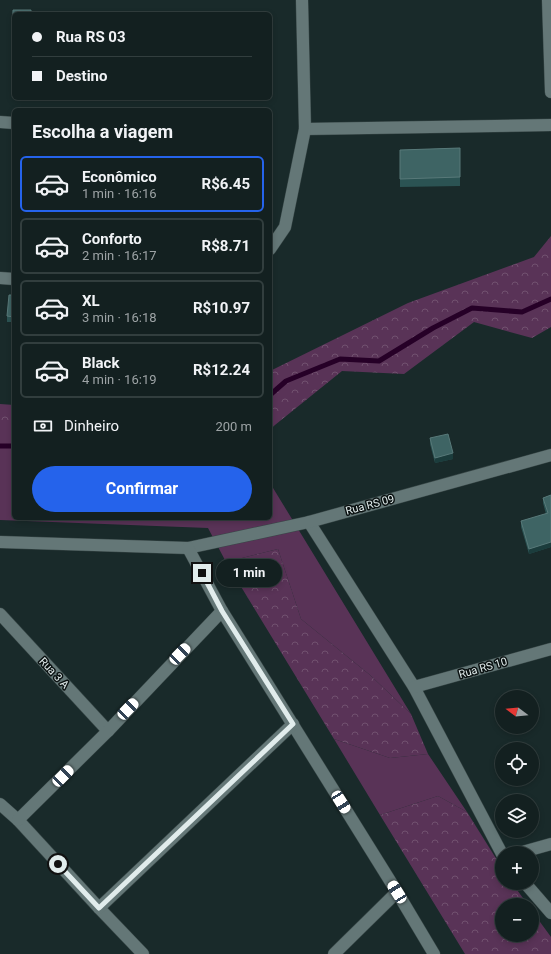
<!DOCTYPE html>
<html lang="pt">
<meta charset="utf-8">
<style>
:root{--surface:#132020;--page:#1c2829;--text:#f1f3f6;--muted:#9da3a5;--line:#323e3e;--accent:#2563eb}
body{margin:0;font-family:Roboto,sans-serif;background:var(--page);color:var(--text);height:100vh;display:flex;flex-direction:column;font-size:15px;white-space:nowrap}
*{box-sizing:border-box;margin:0}
p{font-size:13px;color:var(--muted)}
.icon{flex:none;width:22px;height:22px;fill:none;stroke:currentColor;stroke-width:2;stroke-linecap:round;stroke-linejoin:round}
.map{position:relative;flex:1;overflow:hidden}
.sheet{position:absolute;left:12px;top:108px;width:260px;height:412px;display:flex;flex-direction:column;background:var(--surface);border-radius:6px;box-shadow:0 2px 6px #0003,0 0 0 1px var(--line)}
.sheet>*{flex:none}
.hud{position:absolute;left:12px;top:12px;width:260px;height:88px;border-radius:6px;box-shadow:0 2px 6px #0003,0 0 0 1px var(--line);display:grid;align-content:center;height:88px;padding:0 20px;background:var(--surface)}
.needle{width:26px;rotate:286deg}
.tools{position:absolute;left:495px;top:690px;display:grid;gap:8px}
.tools a{display:grid;place-items:center;width:44px;height:44px;border-radius:50%;background:var(--surface);box-shadow:0 2px 6px #0003,0 0 0 1px var(--line);font-size:20px}
.end{position:absolute;width:18px;height:18px;margin:-9px;border:5px solid #e1ecec;background:#111;box-shadow:0 0 0 2px #111}
.from{border-radius:50%}
.bubble{position:absolute;height:28px;border-radius:14px;background:var(--surface);box-shadow:0 2px 6px #0003,0 0 0 1px var(--line);font-size:13px;font-weight:700;line-height:28px;text-align:center}
.car{position:absolute;width:12px;height:24px;margin:-12px -6px;border-radius:5px;box-shadow:0 0 3px 1px #0007;background:linear-gradient(#fff 24%,#345 0 40%,#fff 0 76%,#345 0 86%,#fff 0)}
.hud b{display:flex;align-items:center;gap:14px;height:38px;font-size:15px}
.hud b+b{border-top:1px solid var(--line)}
.hud i{width:10px;height:10px;background:var(--text)}
ul{padding:0;list-style:none}
li{display:flex;align-items:center;gap:12px;height:56px;margin:0 8px 6px;padding:0 12px;border:2px solid var(--line);border-radius:6px}
li div{flex:1}
li b{display:block;font-size:15px}
li em{font-style:normal;font-weight:700}
li.current{border-color:var(--accent)}
li>.icon{width:36px;height:36px;stroke-width:1.5}
h2{padding:0 20px;font-size:18px;line-height:48px}
.pay{display:flex;align-items:center;gap:10px;height:44px;padding:0 20px;font-size:15px}
.pay p{margin-inline-start:auto}
.primary-button{display:flex;gap:8px;margin-top:auto;padding:8px 20px}
.primary-button a{flex:1;height:46px;border-radius:24px;background:var(--accent);color:#fff;font-size:16px;font-weight:700;line-height:46px;text-align:center}
.map>svg:first-child{display:block}
.grass{fill:#593357}
.forest{fill:url(#forest-crowns)}
.lines{fill:none;stroke-linecap:round;stroke-linejoin:round}
.stream{stroke:#260027;stroke-width:5}
.street-casing{stroke:#384747;stroke-width:13}
.street{stroke:#647777;stroke-width:12}
.wall{fill:#2b5353}
.shaded-wall{fill:#1b3c3c}
.building{fill:#3e6464;stroke:#587979}
.route{stroke:#e1ecec;stroke-width:5}
.labels{text-anchor:middle;dominant-baseline:central;stroke-width:3;stroke-linejoin:round;paint-order:stroke}
.street-label{font-size:11px;fill:#e1ecec;stroke:#0a1111}
</style>
<div class="map">
<svg width="551" height="954" viewBox="0 0 551 954">
<defs>
<pattern id="forest-crowns" width="20" height="18" patternUnits="userSpaceOnUse"><rect width="20" height="18" fill="#593357"/><path d="M2 6a3 3 0 1 1 6 0M12 15a3 3 0 1 1 6 0" fill="none" stroke="#71516f"/></pattern>
</defs>
<rect width="100%" height="100%" fill="#192a2a"/>
<g class="grass">
<path d="M0,424H14V518H270V483L411,714L370,675L301,619L278,549L226,562L208,528L0,520Z"/>
<path d="M334,739L390,758L428,754L467,812L438,796L380,815Z"/>
</g>
<g class="forest">
<path d="M551,236V327L532,338L474,322L404,374L342,371L270,429V371L408,303L534,257Z"/>
<path d="M0,404L14,405V424H0Z"/>
<path d="M278,549L301,619L370,675L411,714L428,754L390,758L334,739L226,562Z"/>
<path d="M438,796L467,812L502,868V883H512L528,905H502V935H532V911L551,937V954H465L380,815Z"/>
</g>
<g class="lines">
<g class="stream">
<path d="M270,395L286,381L340,359L379,361L433,328L472,308L522,312L551,299"/>
<path d="M0,446H14"/>
</g>
<g class="street-casing">
<g id="street">
<path d="M548,0L551,92"/>
<path d="M0,122L14,123"/>
<path d="M305,129L551,125"/>
<path d="M270,249L285,227L305,129L302,0"/>
<path d="M0,278L14,279"/>
<path d="M309,522L414,687L502,854"/>
<path d="M0,542L188,548L309,522L551,455"/>
<path d="M188,548L222,611L397,892L434,954"/>
<path d="M0,614L108,731"/>
<path d="M414,687L551,649"/>
<path d="M0,804L18,820L99,908L143,954"/>
<path d="M18,820L108,731L222,611"/>
<path d="M519,853L551,844"/>
<path d="M525,883L551,913"/>
<path d="M99,908L293,724"/>
<path d="M334,954L397,892"/>
</g>
</g>
<use href="#street" class="street"/>
</g>
<g class="wall">
<path d="M13,10L14,14V52H12Z"/>
<path d="M460,148V186L400,187V150Z"/>
<path d="M14,295V322H7V316Z"/>
<path d="M430,438L453,459L435,463L430,444Z"/>
<path d="M551,495V547L529,554L521,527V521L546,514L543,503V498Z"/>
</g>
<g class="shaded-wall">
<path d="M453,453V459L435,463V458Z"/>
<path d="M551,542V547L529,554V549Z"/>
</g>
<g class="building">
<path d="M13,10H31V14H14V46H12Z"/>
<path d="M460,148V177L400,179V150Z"/>
<path d="M9,295H14V317L7,316Z"/>
<path d="M448,434L453,453L435,458L430,438Z"/>
<path d="M551,495V542L529,549L521,521L548,513L543,498Z"/>
</g>
<g class="lines">
<path class="route" d="M58,864L99,908L293,724L222,611L202,573"/>
</g>
<g class="labels">
<g class="street-label">
<text transform="translate(370 505) rotate(-15)">Rua RS 09</text>
<text transform="translate(483 668) rotate(-16)">Rua RS 10</text>
<text transform="translate(54 673) rotate(47)">Rua 3 A</text>
</g>
</g>
</svg>
<div class="tools">
<a><svg class="needle" viewBox="-14 -14 28 28"><path d="M0-13l5 13h-10z" fill="#e53935"/><path d="M0 13l5-13h-10z" fill="#9da3a5"/></svg></a>
<a><svg class="icon" aria-label="locate" viewBox="0 0 24 24"><circle cx="12" cy="12" r="6"/><path d="M12 2v4M12 18v4M2 12h4M18 12h4"/></svg></a>
<a><svg class="icon" aria-label="layers" viewBox="0 0 24 24"><path d="M12 4l9 5-9 5-9-5zM3 14l9 5 9-5"/></svg></a>
<a>+</a>
<a>−</a>
</div>
<i class="end from" style="left:58px;top:864px"></i>
<i class="end" style="left:202px;top:573px"></i>
<div class="bubble" style="left:216px;top:559px;width:66px">1 min</div>
<i class="car" style="left:180px;top:654px;rotate:44deg"></i>
<i class="car" style="left:128px;top:709px;rotate:44deg"></i>
<i class="car" style="left:63px;top:776px;rotate:45deg"></i>
<i class="car" style="left:341px;top:802px;rotate:148deg"></i>
<i class="car" style="left:397px;top:892px;rotate:328deg"></i>
<div class="hud">
<b><i class="from"></i>Rua RS 03</b>
<b><i></i>Destino</b>
</div>
<section class="sheet">
<h2>Escolha a viagem</h2>
<ul>
<li class="current"><svg class="icon" aria-label="car" viewBox="0 0 24 24"><path d="M5 17H2v-5l4-1 3-4h7l3 4 3 1v5h-3M9 17h6M6 11h13"/><circle cx="7" cy="17" r="2"/><circle cx="17" cy="17" r="2"/></svg><div><b>Econômico</b><p>1 min · 16:16</p></div><em>R$6.45</em></li>
<li><svg class="icon" aria-label="car" viewBox="0 0 24 24"><path d="M5 17H2v-5l4-1 3-4h7l3 4 3 1v5h-3M9 17h6M6 11h13"/><circle cx="7" cy="17" r="2"/><circle cx="17" cy="17" r="2"/></svg><div><b>Conforto</b><p>2 min · 16:17</p></div><em>R$8.71</em></li>
<li><svg class="icon" aria-label="car" viewBox="0 0 24 24"><path d="M5 17H2v-5l4-1 3-4h7l3 4 3 1v5h-3M9 17h6M6 11h13"/><circle cx="7" cy="17" r="2"/><circle cx="17" cy="17" r="2"/></svg><div><b>XL</b><p>3 min · 16:18</p></div><em>R$10.97</em></li>
<li><svg class="icon" aria-label="car" viewBox="0 0 24 24"><path d="M5 17H2v-5l4-1 3-4h7l3 4 3 1v5h-3M9 17h6M6 11h13"/><circle cx="7" cy="17" r="2"/><circle cx="17" cy="17" r="2"/></svg><div><b>Black</b><p>4 min · 16:19</p></div><em>R$12.24</em></li>
</ul>
<div class="pay"><svg class="icon" aria-label="cash" viewBox="0 0 24 24"><path d="M3 7h18v10H3z"/><circle cx="12" cy="12" r="2"/></svg>Dinheiro<p>200 m</p></div>
<div class="primary-button"><a>Confirmar</a></div>
</section>
</div>
